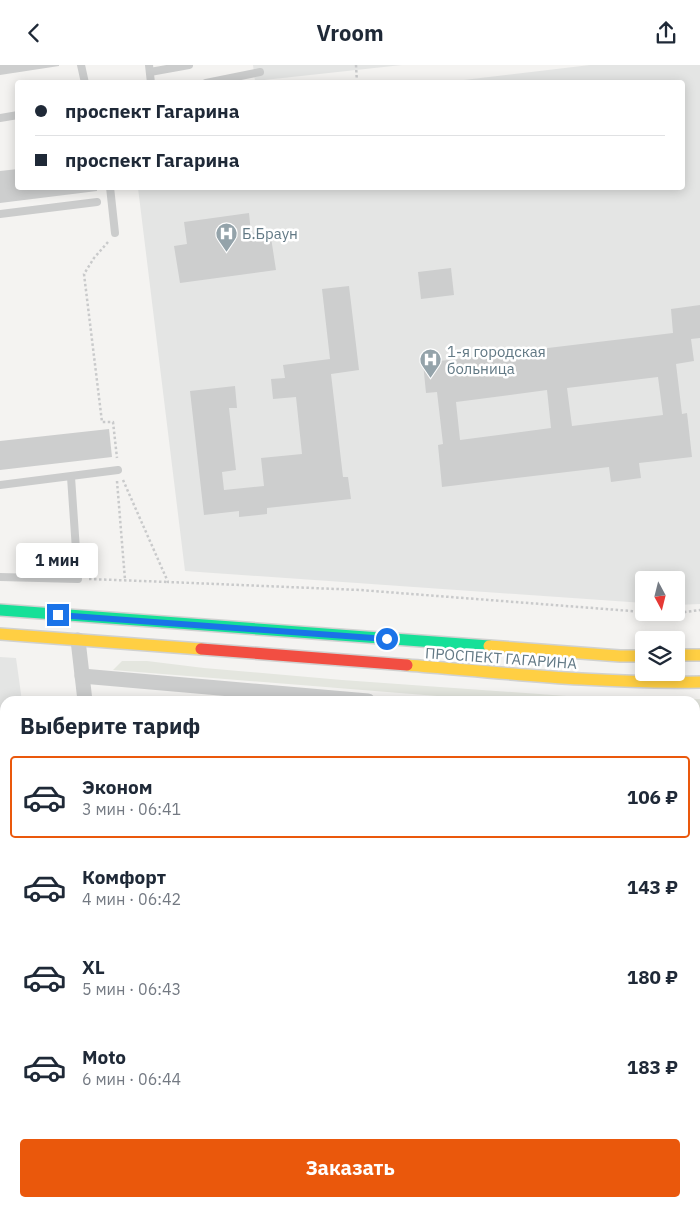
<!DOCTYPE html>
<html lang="ru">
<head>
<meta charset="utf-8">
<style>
	:root { --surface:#fff; --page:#f6f6f7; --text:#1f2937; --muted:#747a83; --line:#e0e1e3; --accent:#ea580c }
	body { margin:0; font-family:"IBM Plex Sans",sans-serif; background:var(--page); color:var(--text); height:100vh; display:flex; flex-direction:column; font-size:19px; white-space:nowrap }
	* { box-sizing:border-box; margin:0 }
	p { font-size:16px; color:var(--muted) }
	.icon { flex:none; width:28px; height:28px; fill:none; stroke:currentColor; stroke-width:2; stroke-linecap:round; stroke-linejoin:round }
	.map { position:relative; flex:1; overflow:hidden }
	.sheet { position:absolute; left:0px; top:631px; width:700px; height:511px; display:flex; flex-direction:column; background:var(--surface); border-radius:15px 15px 0 0; box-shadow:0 2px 12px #0003 }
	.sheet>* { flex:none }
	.guide { position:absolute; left:15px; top:15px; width:670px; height:110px; border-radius:5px; box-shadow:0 2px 12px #0003; display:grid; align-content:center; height:110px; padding:0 20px; background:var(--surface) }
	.needle { width:32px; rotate:173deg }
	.fabs { position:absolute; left:635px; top:506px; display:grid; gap:10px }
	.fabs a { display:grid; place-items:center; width:50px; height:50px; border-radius:5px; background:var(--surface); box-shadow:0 2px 12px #0003; font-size:25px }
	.end { position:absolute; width:22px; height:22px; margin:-11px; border:6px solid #1a73e8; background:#fff; box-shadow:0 0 0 2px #fff }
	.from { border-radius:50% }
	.bubble { position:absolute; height:35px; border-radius:5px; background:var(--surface); box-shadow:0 2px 12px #0003; font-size:16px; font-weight:700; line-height:35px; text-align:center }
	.guide b { display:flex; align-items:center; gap:18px; height:48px; font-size:19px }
	.guide b+b { border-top:1px solid var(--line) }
	.guide i { width:12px; height:12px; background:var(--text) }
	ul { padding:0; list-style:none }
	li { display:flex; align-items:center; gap:15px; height:82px; margin:0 10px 8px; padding:0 10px; border:2px solid transparent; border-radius:5px }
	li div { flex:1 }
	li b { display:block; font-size:19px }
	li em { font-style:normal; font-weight:700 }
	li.current { border-color:var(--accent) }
	li>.icon { width:45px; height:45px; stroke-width:1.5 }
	h2 { padding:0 20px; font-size:22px; line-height:60px }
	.action { display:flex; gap:10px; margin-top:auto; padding:10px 20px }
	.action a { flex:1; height:58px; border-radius:5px; background:var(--accent); color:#fff; font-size:20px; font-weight:700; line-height:58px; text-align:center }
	header { display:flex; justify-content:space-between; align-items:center; height:65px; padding:0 20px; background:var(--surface); font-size:22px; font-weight:700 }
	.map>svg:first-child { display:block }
</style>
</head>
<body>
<header><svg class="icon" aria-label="back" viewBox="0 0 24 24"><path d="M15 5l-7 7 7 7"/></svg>Vroom<svg class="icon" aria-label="share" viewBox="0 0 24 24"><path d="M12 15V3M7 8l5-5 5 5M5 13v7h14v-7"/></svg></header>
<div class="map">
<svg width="700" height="1142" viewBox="0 0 700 1142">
	<rect width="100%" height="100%" fill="#f4f3f1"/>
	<g fill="#e4e5e4">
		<path d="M253,0H402L255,16Z"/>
		<path d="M590,0H700V539L676,540V515H644V538L185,506L138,123L682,122V18L447,17Z"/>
		<path d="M0,592L16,593L22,636H5V869L0,870Z"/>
		<path d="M700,878V1142H696L695,879Z"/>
		<path d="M169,1138H451L452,1142H170Z"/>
	</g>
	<g fill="#e4e6df">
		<path d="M122,596H147L204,603L342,615L608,634L669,635L700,634V646H695V636H499L113,605Z"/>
		<path d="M478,1138H588L589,1142H478Z"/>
	</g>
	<g fill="#cdcece" fill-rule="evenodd">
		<path d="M0,0H59V1L0,10Z"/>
		<path d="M18,104V122H97V126L0,138V106Z"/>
		<path d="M249,148L251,168L270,166L276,205L180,218L174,181L187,179L184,157Z"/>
		<path d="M451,203L454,230L421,234L418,207Z"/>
		<path d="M349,221L359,305L331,309L343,412H348L351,434L267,443V449L239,452V446L204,450L190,326L235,321L237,343H229L236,405L222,407L224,425L264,421L261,393L302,389L296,332L273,334L271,314L285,313L283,300L330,294L322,224Z"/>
		<path d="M700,240V273L691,274L694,296L676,299L682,349L687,348L692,392L639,398L641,413L611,417L609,402L442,422L438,380L443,379L437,327L426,328L423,298L673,268L671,244ZM658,312L663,350L572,361L567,323ZM547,325L551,363L460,375L456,337Z"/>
		<path d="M109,364L112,392L0,405V376Z"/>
		<path d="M700,718V740L695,741V719Z"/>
		<path d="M700,789V821H695V790Z"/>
		<path d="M5,959V990H0V960Z"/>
		<rect x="86" y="1138" width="30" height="4"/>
		<path d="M238,1138H347L348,1142H238Z"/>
	</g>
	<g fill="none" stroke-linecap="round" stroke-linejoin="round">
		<defs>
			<path id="fast" d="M0,545L489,581"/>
			<g id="slow">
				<path d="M0,569L201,584"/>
				<path d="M489,581L620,591H644"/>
				<path d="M676,590H700"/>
				<path d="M407,600C505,608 602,619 700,617"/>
			</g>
			<path id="jam" d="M201,584L407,600"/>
		</defs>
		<use href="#fast" stroke="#d0d1d0" stroke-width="14"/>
		<use href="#slow" stroke="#d0d1d0" stroke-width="14"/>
		<use href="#jam" stroke="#d0d1d0" stroke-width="14"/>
		<g stroke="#c9cacb" stroke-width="2.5" stroke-dasharray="2.5 2.5" stroke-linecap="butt">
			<path d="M356,0L357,18"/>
			<path d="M108,177L94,193L84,209L102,357H113L117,393"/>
			<path d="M123,415L168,517L360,525L644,547"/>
			<path d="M117,416L125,515"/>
			<path d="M89,514L168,517"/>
			<path d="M659,548H678L700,545"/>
			<path d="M695,686L700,685"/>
			<path d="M0,687L5,686"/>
		</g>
		<g stroke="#cbcccc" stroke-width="8">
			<path d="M81,0L85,18"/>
			<path d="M149,0L151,18"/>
			<path d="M150,7L189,0"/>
			<path d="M206,18L260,7"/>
			<path d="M0,53L18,50"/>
			<path d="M110,122L115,168"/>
			<path d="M0,149L97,137"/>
			<path d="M0,420L118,405"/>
			<path d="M0,512L78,514L71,412"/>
			<path d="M695,831L700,830"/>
			<path d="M0,889H5"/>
			<path d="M0,1005H5"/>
			<path d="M68,1138V1142"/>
			<path d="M611,1138L612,1142"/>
		</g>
		<g stroke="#cbcccc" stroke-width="15">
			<path d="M78,575L85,636"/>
			<path d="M82,611L368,636"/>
			<path d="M695,662H700"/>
			<path d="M0,924H5"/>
			<path d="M147,1138V1142"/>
		</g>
		<use href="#fast" stroke="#16e098" stroke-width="11"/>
		<use href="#slow" stroke="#ffcf43" stroke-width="11"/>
		<use href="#jam" stroke="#f24e42" stroke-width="11"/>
	</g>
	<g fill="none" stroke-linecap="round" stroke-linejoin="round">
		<path stroke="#1a73e8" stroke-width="6" d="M58,550L387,574"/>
	</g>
	<defs>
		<symbol id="hospital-pin" viewBox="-11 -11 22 30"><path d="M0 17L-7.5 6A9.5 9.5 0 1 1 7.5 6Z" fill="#94a3aa" stroke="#fff"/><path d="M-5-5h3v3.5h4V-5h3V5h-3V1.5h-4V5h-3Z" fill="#fff"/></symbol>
	</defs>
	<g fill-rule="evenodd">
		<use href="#hospital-pin" x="214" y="156" width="25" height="34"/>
		<use href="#hospital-pin" x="418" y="282" width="25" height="34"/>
	</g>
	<g text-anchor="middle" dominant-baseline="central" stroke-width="5" stroke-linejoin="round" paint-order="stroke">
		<g font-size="15" fill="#617884" stroke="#fff" text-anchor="start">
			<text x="242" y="168">Б.Браун</text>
			<text x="447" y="286">1-я городская<tspan x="447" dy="17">больница</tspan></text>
		</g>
		<g font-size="15" fill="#617884" stroke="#fff">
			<text transform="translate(501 593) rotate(4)">ПРОСПЕКТ ГАГАРИНА</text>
		</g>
	</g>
</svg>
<div class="fabs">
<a><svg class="needle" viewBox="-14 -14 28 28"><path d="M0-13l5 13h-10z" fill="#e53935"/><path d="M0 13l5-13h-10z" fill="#747a83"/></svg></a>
<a><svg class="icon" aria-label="layers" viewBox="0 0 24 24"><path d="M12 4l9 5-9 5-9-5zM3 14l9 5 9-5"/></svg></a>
</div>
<i class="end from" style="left:387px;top:574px"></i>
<i class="end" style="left:58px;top:550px"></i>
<div class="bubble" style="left:16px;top:478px;width:82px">1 мин</div>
<div class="guide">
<b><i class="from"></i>проспект Гагарина</b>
<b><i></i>проспект Гагарина</b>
</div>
<section class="sheet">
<h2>Выберите тариф</h2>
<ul>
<li class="current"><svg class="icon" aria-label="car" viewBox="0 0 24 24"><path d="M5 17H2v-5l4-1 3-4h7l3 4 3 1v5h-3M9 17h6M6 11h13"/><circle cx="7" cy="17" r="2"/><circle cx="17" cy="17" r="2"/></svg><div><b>Эконом</b><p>3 мин · 06:41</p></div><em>106 ₽</em></li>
<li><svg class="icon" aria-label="car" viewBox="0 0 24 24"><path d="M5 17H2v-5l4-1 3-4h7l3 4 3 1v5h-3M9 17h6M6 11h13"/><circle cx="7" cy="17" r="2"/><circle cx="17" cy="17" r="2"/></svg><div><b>Комфорт</b><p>4 мин · 06:42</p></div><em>143 ₽</em></li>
<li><svg class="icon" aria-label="car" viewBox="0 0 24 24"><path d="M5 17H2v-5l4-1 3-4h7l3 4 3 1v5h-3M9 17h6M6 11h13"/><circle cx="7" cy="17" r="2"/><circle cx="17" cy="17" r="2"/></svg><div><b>XL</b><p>5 мин · 06:43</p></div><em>180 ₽</em></li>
<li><svg class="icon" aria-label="car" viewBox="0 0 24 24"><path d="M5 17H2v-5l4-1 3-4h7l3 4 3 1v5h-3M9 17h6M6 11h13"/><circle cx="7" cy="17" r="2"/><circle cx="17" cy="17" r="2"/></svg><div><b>Moto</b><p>6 мин · 06:44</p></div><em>183 ₽</em></li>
</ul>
<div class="action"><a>Заказать</a></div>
</section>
</div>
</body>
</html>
